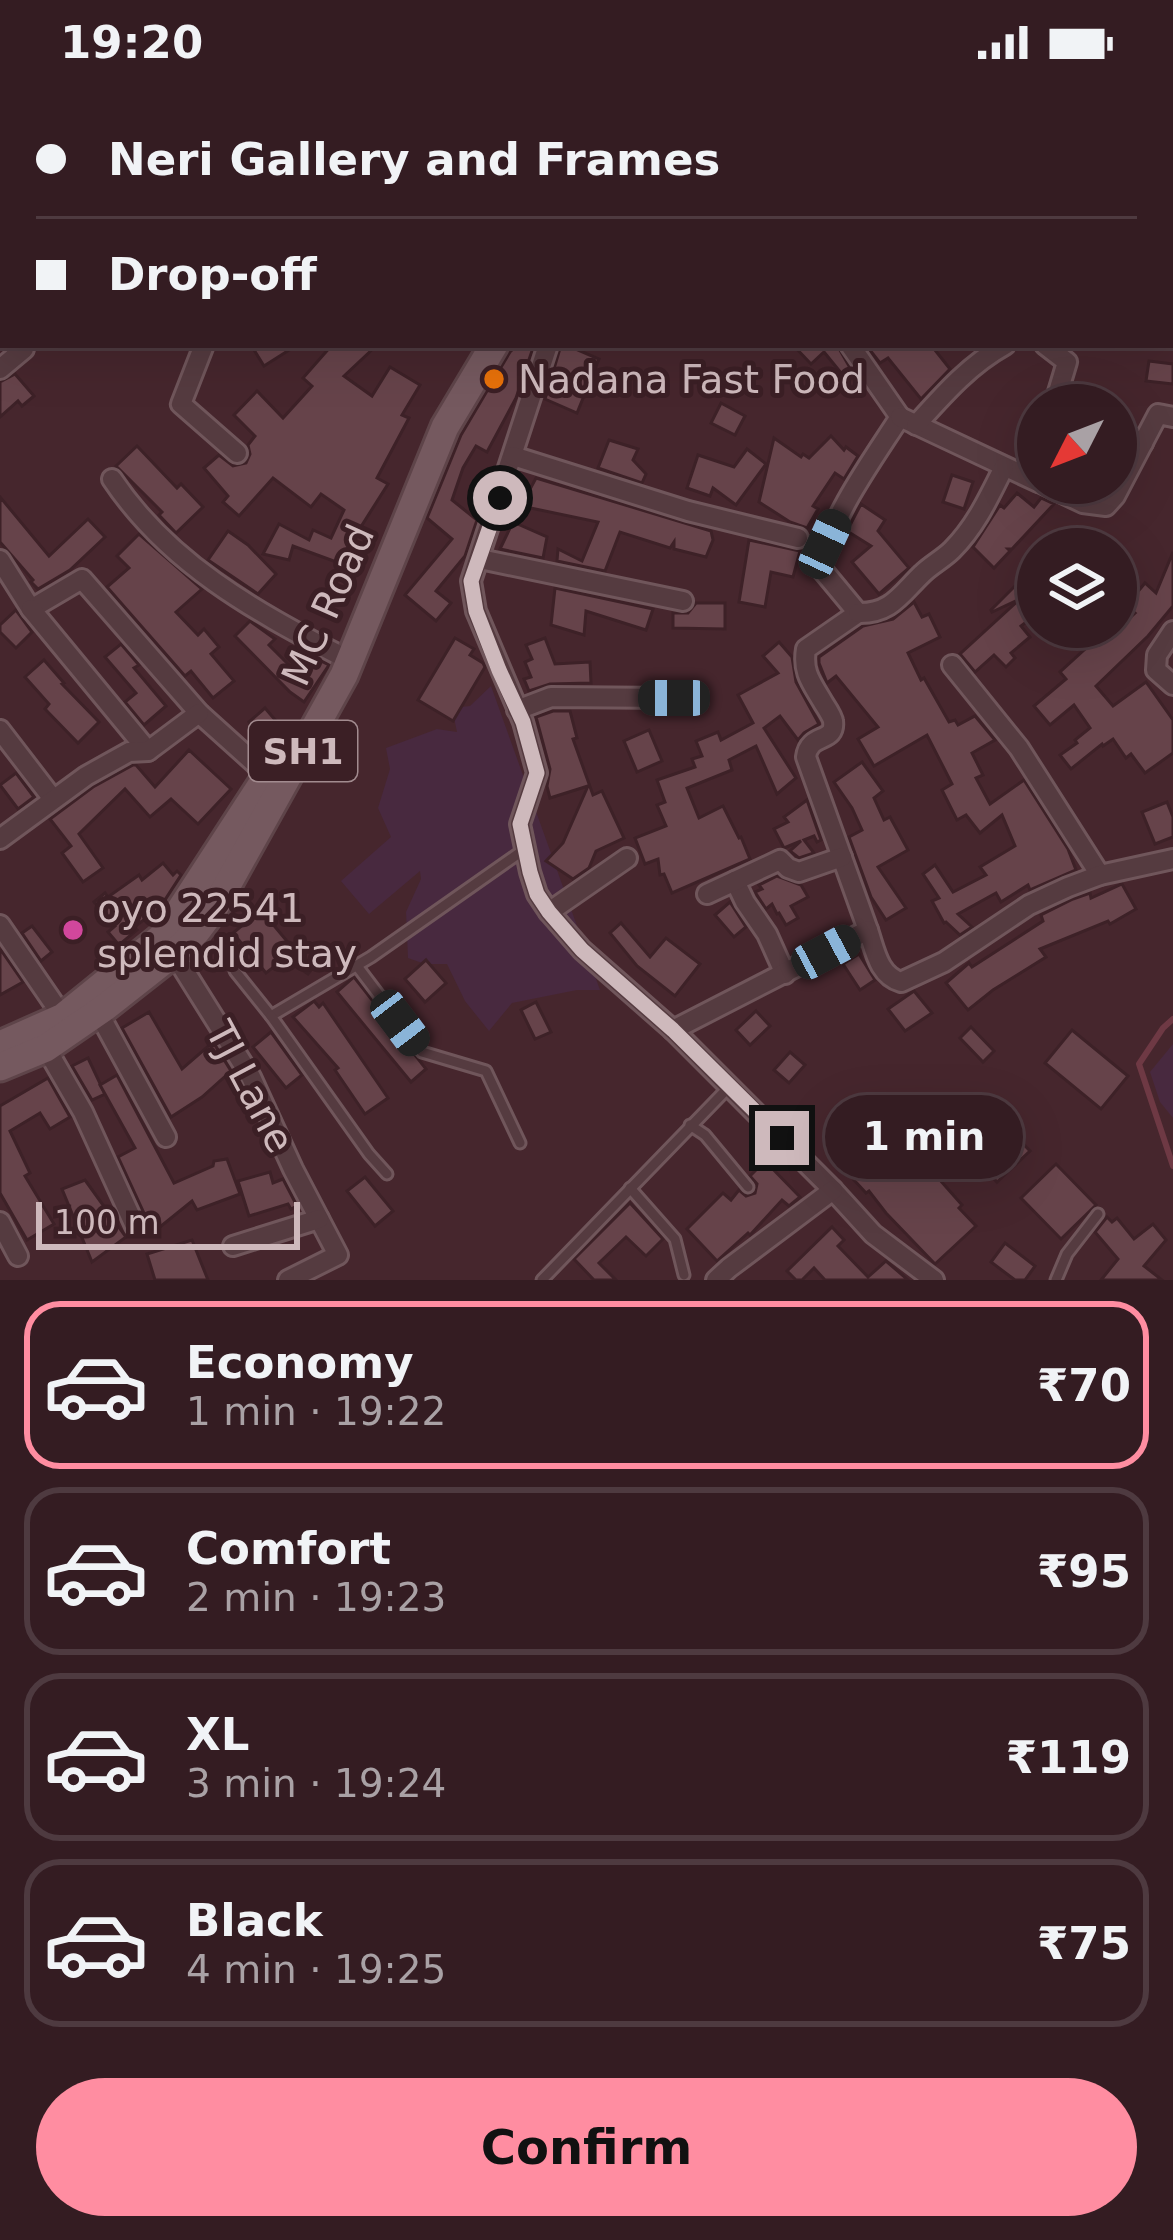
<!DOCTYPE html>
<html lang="en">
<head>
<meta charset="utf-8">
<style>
	:root { --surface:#341c22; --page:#3f292f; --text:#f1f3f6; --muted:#a9a1a5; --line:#4e3a40; --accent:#ff8da1 }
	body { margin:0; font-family:"DejaVu Sans",sans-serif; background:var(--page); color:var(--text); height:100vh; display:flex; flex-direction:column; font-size:45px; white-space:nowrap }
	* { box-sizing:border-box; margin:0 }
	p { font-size:39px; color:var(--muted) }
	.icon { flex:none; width:66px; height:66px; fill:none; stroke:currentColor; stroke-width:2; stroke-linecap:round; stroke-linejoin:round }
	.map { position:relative; height:1196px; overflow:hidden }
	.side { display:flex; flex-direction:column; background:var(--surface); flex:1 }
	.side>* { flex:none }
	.top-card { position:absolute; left:0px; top:0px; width:1173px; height:264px; box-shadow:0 12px 48px #0002,0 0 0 3px var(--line); display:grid; align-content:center; height:264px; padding:0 36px; background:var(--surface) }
	.needle { width:78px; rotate:228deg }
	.tools { position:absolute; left:1017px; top:300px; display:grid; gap:24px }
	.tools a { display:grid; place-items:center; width:120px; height:120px; border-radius:50%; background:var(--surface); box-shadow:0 12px 48px #0002,0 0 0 3px var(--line); font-size:60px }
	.scale { position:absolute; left:36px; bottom:30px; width:264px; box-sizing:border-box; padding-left:12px; border:6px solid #ceb9bc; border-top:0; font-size:33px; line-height:42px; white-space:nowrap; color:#ceb9bc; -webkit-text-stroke:9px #3b1f25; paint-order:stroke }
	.end { position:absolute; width:54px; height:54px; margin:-27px; border:15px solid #ceb9bc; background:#111; box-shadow:0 0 0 6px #111 }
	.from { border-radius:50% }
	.bubble { position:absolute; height:84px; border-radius:42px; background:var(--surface); box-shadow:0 12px 48px #0002,0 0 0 3px var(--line); font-size:39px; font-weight:700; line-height:84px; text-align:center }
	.car { position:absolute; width:36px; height:72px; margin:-36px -18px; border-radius:15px; box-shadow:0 0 9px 3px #0007; background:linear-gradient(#222 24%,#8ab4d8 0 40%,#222 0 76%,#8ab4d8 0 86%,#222 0) }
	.top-card b { display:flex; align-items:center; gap:42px; height:114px; font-size:45px }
	.top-card b+b { border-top:3px solid var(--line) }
	.top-card i { width:30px; height:30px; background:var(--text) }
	ul { padding:21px 0 0; list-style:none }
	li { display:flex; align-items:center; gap:36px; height:168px; margin:0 24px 18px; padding:0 12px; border:6px solid var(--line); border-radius:36px }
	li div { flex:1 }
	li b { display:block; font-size:45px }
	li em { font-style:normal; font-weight:700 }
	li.current { border-color:var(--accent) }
	li>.icon { width:108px; height:108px; stroke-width:1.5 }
	.button { display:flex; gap:24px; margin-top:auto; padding:24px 36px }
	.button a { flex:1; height:138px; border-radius:72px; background:var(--accent); color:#111; font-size:48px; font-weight:700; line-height:138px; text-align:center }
	.status { display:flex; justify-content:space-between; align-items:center; height:84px; padding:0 60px; background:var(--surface); direction:ltr }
	.status svg { height:33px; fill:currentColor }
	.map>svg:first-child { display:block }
</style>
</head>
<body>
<div class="status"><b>19:20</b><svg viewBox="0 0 49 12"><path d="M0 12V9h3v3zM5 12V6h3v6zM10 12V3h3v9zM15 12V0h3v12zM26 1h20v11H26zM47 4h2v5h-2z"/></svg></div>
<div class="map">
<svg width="1173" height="1196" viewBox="0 0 1173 1196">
	<rect width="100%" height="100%" fill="#46262d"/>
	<g fill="#48293f">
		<path d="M491,602L600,906H577L512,919L489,947L465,917L447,880H425L408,874L406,828L421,795L420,787L369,830L341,797L391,753L378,724L390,685L386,664L437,645L457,648L452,624L470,622Z"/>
		<path d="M1173,960V1034L1160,1018L1150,988Z"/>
	</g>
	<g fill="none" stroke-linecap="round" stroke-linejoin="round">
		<path stroke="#6e3944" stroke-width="6" d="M1173,935L1163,944L1139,980L1173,1082"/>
	</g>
	<g fill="#66434a" stroke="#3d2127" stroke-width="3">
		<path d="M251,261H297L264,282Z"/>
		<path d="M332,261H377L344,292L372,312L390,283L420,301L402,331L409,334L377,394L388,400L350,460L364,464L358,486L293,462L289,476L263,470L279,440L309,456L313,446L331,454L344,426L321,410L311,423L273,394L239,432L223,418L228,412L204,384L219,371L233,382L246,379L250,370L248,361L255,352L234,331L257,307L283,334L312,302L303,294Z"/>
		<path d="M517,261H534L516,314L487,368L476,362L463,384L452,416L477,436L465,472L436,507L451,519L436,537L405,511L452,455L427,434L461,351L510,268Z"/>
		<path d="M561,261H574L573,264L599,275L577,329L545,315Z"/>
		<path d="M793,261H837L853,289L846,295L824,268L811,280Z"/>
		<path d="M866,261H931L950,285L921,315L888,274L880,279Z"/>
		<path d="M1149,277L1173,280V300L1146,297Z"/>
		<path d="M15,290L34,312L22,322L18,317L0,333V298Z"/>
		<path d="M721,319L745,332L735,351L711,339Z"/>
		<path d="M831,352L844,366L846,363L858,372L844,395L835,389L813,422L818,425L807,444L790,438L759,418L774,354L801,373L803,370L809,374Z"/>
		<path d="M609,356L638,365L633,376L646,390L642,399L598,384Z"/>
		<path d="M137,362L177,404L181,400L203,423L176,449L159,431L162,428L116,382Z"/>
		<path d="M747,365L766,380L736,421L713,404L710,412L687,404L698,371L734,383Z"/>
		<path d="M952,391L973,398L964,425L943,418Z"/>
		<path d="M536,394L711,447L713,456L706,473L674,465V458L670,464L620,448L605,487L557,477L558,465L582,477L598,438L521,422Z"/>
		<path d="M1017,409L1034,423L1041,414L1054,420L1012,465H1008L1010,467L994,484L973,463L1000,421L1004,424Z"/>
		<path d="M0,413L49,472L88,435L105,453L70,486L38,505L31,498L33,496L0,458Z"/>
		<path d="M861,420L885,436L878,447L909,484L879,510L852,478L871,462L847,447Z"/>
		<path d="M513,438L547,453L543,474L500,465Z"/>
		<path d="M228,447L248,461L276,490L258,510L208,476Z"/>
		<path d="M139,450L202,505L176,528L198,551L204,545L219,563L211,570L234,597L213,614L191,587L185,592L107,503L129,484L117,472Z"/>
		<path d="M749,456L800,467L793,493L771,488L765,523L739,518Z"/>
		<path d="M1173,468V522L1148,552L1096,602L1113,622L1146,598L1173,636V669L1145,689L1131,670L1126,674L1113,655L1103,662L1102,660L1071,685L1060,671L1077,659L1075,656L1090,644L1074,621L1050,641L1034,622L1066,595L1060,588L1106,546L1111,551L1135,529L1126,522L1145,499L1156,509Z"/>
		<path d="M1030,487L1038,495V529L1021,542L1030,553L1011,569L1015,574L1006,583L994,571L975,588L960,570L1020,515L992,528L991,526Z"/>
		<path d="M555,504L653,525L646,546L586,527L584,551L551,541Z"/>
		<path d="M914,518L922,533L929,530L940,553L908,569L921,596L924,594L949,638L955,636L958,641L975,632L995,656L972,669L983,691L976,694L990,720L1024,696L1068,765L1076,786L1030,806L1028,801L1001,818L996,809L958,830L972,843L960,851L946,838L944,839L932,817L939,814L923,790L935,781L953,808L986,791L980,783L1015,762L1002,731L980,749L966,731L957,736L942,706L952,700L927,651L874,682L858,655L878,643L836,592L827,599L819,579V573L863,542L893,535Z"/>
		<path d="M696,519H725V545L673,544V529H688Z"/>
		<path d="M16,526L32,548L16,564L0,548V541Z"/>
		<path d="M250,537L275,555L269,561L301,593L315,574L329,581L304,618L290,608L235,552Z"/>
		<path d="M455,554L474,565L470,571L483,579L485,583L453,637L418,616Z"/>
		<path d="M545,554L555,580L590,578L591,599L550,600L529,607L524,595L531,593L525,578L532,575L526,561Z"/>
		<path d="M779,558L792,573L796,598L819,640L804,649L798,656L780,632L764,644L796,694L777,710L756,662L729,676L732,686L687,704L699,734L723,722L739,754L741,753L750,775L672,809L664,790L660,791L658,775L645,780L635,754L666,742L657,721L665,718L657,696L695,683L692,675L702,672L696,657L718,648L721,656L753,639L738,611L778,589L763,572Z"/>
		<path d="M121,560L139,581L134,584L166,622L144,641L125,618L136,609L105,573Z"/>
		<path d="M44,576L64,599L62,600L99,638L78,659L45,625L49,620L25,593Z"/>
		<path d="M265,624L282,644L265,658L249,638Z"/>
		<path d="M553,627H570L577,654L573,655L593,711L602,707L624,754L596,767L589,784L573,795L546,777L563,759L588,702L550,714L547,702L550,685L536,633Z"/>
		<path d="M649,646L662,677L637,688L624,657Z"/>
		<path d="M189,666L231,705L198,740L171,715L150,733L125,705L79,750L103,784L83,798L62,769L71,762L50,735L93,703L133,681H136L155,703Z"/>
		<path d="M862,678L883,707L874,714L884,736L890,733L908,766L878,783L906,824L886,836L871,813L849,753L862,746L852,724L834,698Z"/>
		<path d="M16,689L34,713L18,725L0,701Z"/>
		<path d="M807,716L821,756L817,758L814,752L804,756L814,769L799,774L790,767L801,757L784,764L774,745L788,738L784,733Z"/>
		<path d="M1167,718L1173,733V753L1155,760L1142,728Z"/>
		<path d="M163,779L173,791L177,787L181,791L159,825L134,843L137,846L119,861L108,848L115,842L94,818L105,809L108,813L139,791L142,796Z"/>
		<path d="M777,792L801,801L808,813L791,822L798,834L786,841L779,829L777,830L772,820L766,825L755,808L762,805L759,801Z"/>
		<path d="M1122,800L1136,825L1110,840L1108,837L1040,865L1046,873L993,906L968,926L946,899L969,879L972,883L1043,837L1041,831L1073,815L1090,809L1091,814Z"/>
		<path d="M730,818L746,843L734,853L715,831Z"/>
		<path d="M261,826L311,886L308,890L285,874L266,889L233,849Z"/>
		<path d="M621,839L650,873L666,854L700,880L675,912L637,882L610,849Z"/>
		<path d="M32,842L52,868L41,877L22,849Z"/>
		<path d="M1,866L23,898L0,911V866Z"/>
		<path d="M859,870L875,896L860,906L843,880Z"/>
		<path d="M426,876L446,899L425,918L405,895Z"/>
		<path d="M354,893L426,985L411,998L337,908Z"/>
		<path d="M914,907L932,929L905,947L888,925Z"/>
		<path d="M314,917L319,923L323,919L388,1014L365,1030L335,986L338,984L293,933Z"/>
		<path d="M536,918L551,948L535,955L521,926Z"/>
		<path d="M756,927L770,942L750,961L736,946Z"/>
		<path d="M149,928L182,985L213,958L231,987L202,1013L171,1033L122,944Z"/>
		<path d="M971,943L994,967L983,978L960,954Z"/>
		<path d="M1072,946L1128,992L1101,1025L1045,979Z"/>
		<path d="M271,948L302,991L286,1004L253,963Z"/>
		<path d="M790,968L805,981L789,999L774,986Z"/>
		<path d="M88,974L105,1010L92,1016L72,982Z"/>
		<path d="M117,991L174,1099L213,1082L214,1077L227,1075L240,1110L197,1126L192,1117L155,1147L148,1138L118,1073L135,1064L100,1001Z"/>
		<path d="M48,994L70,1033L50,1045L40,1029L10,1047L30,1089L25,1092L54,1140L27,1156L0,1109V1022Z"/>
		<path d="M864,1019L881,1039L873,1046L923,1096L932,1087L962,1121L959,1124L976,1142L935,1180L886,1129L869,1107L866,1109L854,1096L861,1089L826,1048Z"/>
		<path d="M990,1025L1030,1067L997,1098L958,1055Z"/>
		<path d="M765,1077L800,1113L789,1122L782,1116L750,1151L748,1149L717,1177L687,1145L723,1109L731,1116L739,1106L746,1112L755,1109L757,1100L750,1092Z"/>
		<path d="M1056,1080L1096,1121L1061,1155L1021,1114Z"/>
		<path d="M270,1088L273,1099L283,1095L297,1122L291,1125L288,1120L249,1132L238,1097Z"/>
		<path d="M365,1093L393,1127L375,1142L347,1107Z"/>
		<path d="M85,1096L126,1153L92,1178L62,1105Z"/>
		<path d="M630,1119L663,1155L646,1172L626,1153L599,1179L616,1196H594L574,1175Z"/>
		<path d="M1107,1133L1112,1138L1117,1134L1134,1155L1153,1140L1166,1156L1144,1182L1162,1196H1101L1118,1175L1095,1148Z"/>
		<path d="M832,1143L844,1156L838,1162L868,1193L886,1177L908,1196H825L814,1184L802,1196H796L787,1187Z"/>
		<path d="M192,1156L208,1196H155L147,1170Z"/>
		<path d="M1005,1159L1035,1182L1025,1196H1015L991,1178Z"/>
	</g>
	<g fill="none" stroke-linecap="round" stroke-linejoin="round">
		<defs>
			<g id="lane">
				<path d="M357,882L422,968L486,987L520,1059"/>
				<path d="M235,887L271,932L371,873L525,765"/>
				<path d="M271,932L369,1070L387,1090"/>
				<path d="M690,1041L705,1051L748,1103"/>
				<path d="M630,1104L675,1155L684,1191"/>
				<path d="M542,1196L729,1003"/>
				<path d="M1056,1196L1067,1170L1098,1130"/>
			</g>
			<g id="street">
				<path d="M47,0L49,3"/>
				<path d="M223,0L224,3"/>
				<path d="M821,0L823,3"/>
				<path d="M881,3L885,0"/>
				<path d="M204,261L181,320L237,369"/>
				<path d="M548,261L471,497L476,527L523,638L537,689L520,740L530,788L537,810L549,828L582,866L673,946L833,1106L873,1150L934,1196"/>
				<path d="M850,261L900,333C869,381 835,427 819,482L858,529L806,565C802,589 812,599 824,620C826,623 833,634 833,637C836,660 809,648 806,673L868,846"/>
				<path d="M1045,261L1067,278L1055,318L1062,321"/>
				<path d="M0,285L24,265"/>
				<path d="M900,333L1038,398"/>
				<path d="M916,341C943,311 969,281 1005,261"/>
				<path d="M1116,346L1143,359"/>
				<path d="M513,372L688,427L798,454"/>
				<path d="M112,395C168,479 253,526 339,571"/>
				<path d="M1041,399L1083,419L1106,422L1115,412L1158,330L1173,333"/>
				<path d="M480,475L683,517"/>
				<path d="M0,476L31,525L82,495L199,629L269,692"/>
				<path d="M31,525L148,667"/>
				<path d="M858,529C891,530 901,510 922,490C931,481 943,475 952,466C976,442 989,413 1004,383"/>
				<path d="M1173,547L1157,571L1156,586L1173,601"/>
				<path d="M952,581L1019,664L1100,791"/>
				<path d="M517,626L551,613L673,614"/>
				<path d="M0,646L53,715"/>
				<path d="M0,755L86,692L129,668L148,667L199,629"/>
				<path d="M735,797L745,818L767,850L785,890"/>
				<path d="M707,810L780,776L788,784L799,788L842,773"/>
				<path d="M549,828L627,774"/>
				<path d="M0,841L63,933"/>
				<path d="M169,862L251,993L293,1085L338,1171L288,1196"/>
				<path d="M98,928L166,1053"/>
				<path d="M673,946L868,846C875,866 878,891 901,898L944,878L1029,821L1068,803L1100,791L1173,775"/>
				<path d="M46,964L83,1028L135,1142"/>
				<path d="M0,1138L18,1172"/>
				<path d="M233,1162L319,1135"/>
				<path d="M716,1196L729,1184L833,1106"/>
			</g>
			<g id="primary">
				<path d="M624,3L626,0"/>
				<path d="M0,961L63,933L163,852L279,674"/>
				<path d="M0,983L46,964L104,924L174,869L197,847L215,823L344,591L445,343L494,261"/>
			</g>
		</defs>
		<use href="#lane" stroke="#70565b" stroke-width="15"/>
		<use href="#street" stroke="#70565b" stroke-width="24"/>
		<use href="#primary" stroke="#5e4449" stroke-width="33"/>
		<use href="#lane" stroke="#553b40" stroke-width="9"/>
		<use href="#street" stroke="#553b40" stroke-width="18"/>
		<use href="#primary" stroke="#75595f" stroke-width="27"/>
	</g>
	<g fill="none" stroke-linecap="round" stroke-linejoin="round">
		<path stroke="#ceb9bc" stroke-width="15" d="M500,414L471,497L476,527L499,586L523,638L537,689L520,740L530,788L537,810L549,828L582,866L673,946L782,1054"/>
	</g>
	<circle fill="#e8710a" stroke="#3b1f25" stroke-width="4.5" cx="494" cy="295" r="12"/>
	<circle fill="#d1479c" stroke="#3b1f25" stroke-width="4.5" cx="73" cy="846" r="12"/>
	<g text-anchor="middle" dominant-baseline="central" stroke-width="10" stroke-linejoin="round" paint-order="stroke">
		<rect fill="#3b1f25" stroke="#a28b8f" stroke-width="3" x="249" y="637" width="108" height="60" rx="9"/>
		<g font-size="36" font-weight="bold" fill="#ceb9bc">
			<text x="303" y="667">SH1</text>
		</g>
		<g font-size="39" fill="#ceb9bc" stroke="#3b1f25" text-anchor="start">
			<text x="518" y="295">Nadana Fast Food</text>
			<text x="97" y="824">oyo 22541<tspan x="97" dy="45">splendid stay</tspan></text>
		</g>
		<g font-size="39" fill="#ceb9bc" stroke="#3b1f25">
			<text transform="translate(328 521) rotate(-66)">MC Road</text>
			<text transform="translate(250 1003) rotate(62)">TJ Lane</text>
		</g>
	</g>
</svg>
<div class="tools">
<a><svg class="needle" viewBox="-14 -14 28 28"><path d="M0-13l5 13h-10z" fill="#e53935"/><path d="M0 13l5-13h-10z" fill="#a9a1a5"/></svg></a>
<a><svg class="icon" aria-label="layers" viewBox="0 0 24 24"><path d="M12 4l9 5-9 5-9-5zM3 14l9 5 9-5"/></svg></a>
</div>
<div class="scale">100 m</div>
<i class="end from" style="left:500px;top:414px"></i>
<i class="end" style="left:782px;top:1054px"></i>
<div class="bubble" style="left:825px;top:1011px;width:198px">1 min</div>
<i class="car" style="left:825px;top:460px;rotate:25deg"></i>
<i class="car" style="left:674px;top:614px;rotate:270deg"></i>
<i class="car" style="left:826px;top:868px;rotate:62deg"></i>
<i class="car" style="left:400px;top:939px;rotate:143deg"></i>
<div class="top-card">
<b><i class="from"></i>Neri Gallery and Frames</b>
<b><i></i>Drop-off</b>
</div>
</div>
<section class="side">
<ul>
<li class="current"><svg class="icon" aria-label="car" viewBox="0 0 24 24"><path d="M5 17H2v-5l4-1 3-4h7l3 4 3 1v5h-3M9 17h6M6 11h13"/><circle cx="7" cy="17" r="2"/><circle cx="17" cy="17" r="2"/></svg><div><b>Economy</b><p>1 min · 19:22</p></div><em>₹70</em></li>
<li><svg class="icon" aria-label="car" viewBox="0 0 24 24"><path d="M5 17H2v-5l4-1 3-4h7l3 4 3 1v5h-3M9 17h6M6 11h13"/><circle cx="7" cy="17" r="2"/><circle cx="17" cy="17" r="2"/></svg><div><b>Comfort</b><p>2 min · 19:23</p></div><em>₹95</em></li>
<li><svg class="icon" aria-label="car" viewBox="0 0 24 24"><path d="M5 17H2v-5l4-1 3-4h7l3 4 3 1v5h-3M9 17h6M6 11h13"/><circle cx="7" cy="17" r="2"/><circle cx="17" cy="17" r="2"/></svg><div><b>XL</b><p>3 min · 19:24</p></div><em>₹119</em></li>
<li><svg class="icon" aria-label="car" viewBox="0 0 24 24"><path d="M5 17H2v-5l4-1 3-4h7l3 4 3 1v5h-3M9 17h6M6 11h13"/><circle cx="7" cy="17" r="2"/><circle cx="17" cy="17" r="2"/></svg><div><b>Black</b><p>4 min · 19:25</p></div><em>₹75</em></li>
</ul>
<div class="button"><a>Confirm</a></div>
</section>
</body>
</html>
